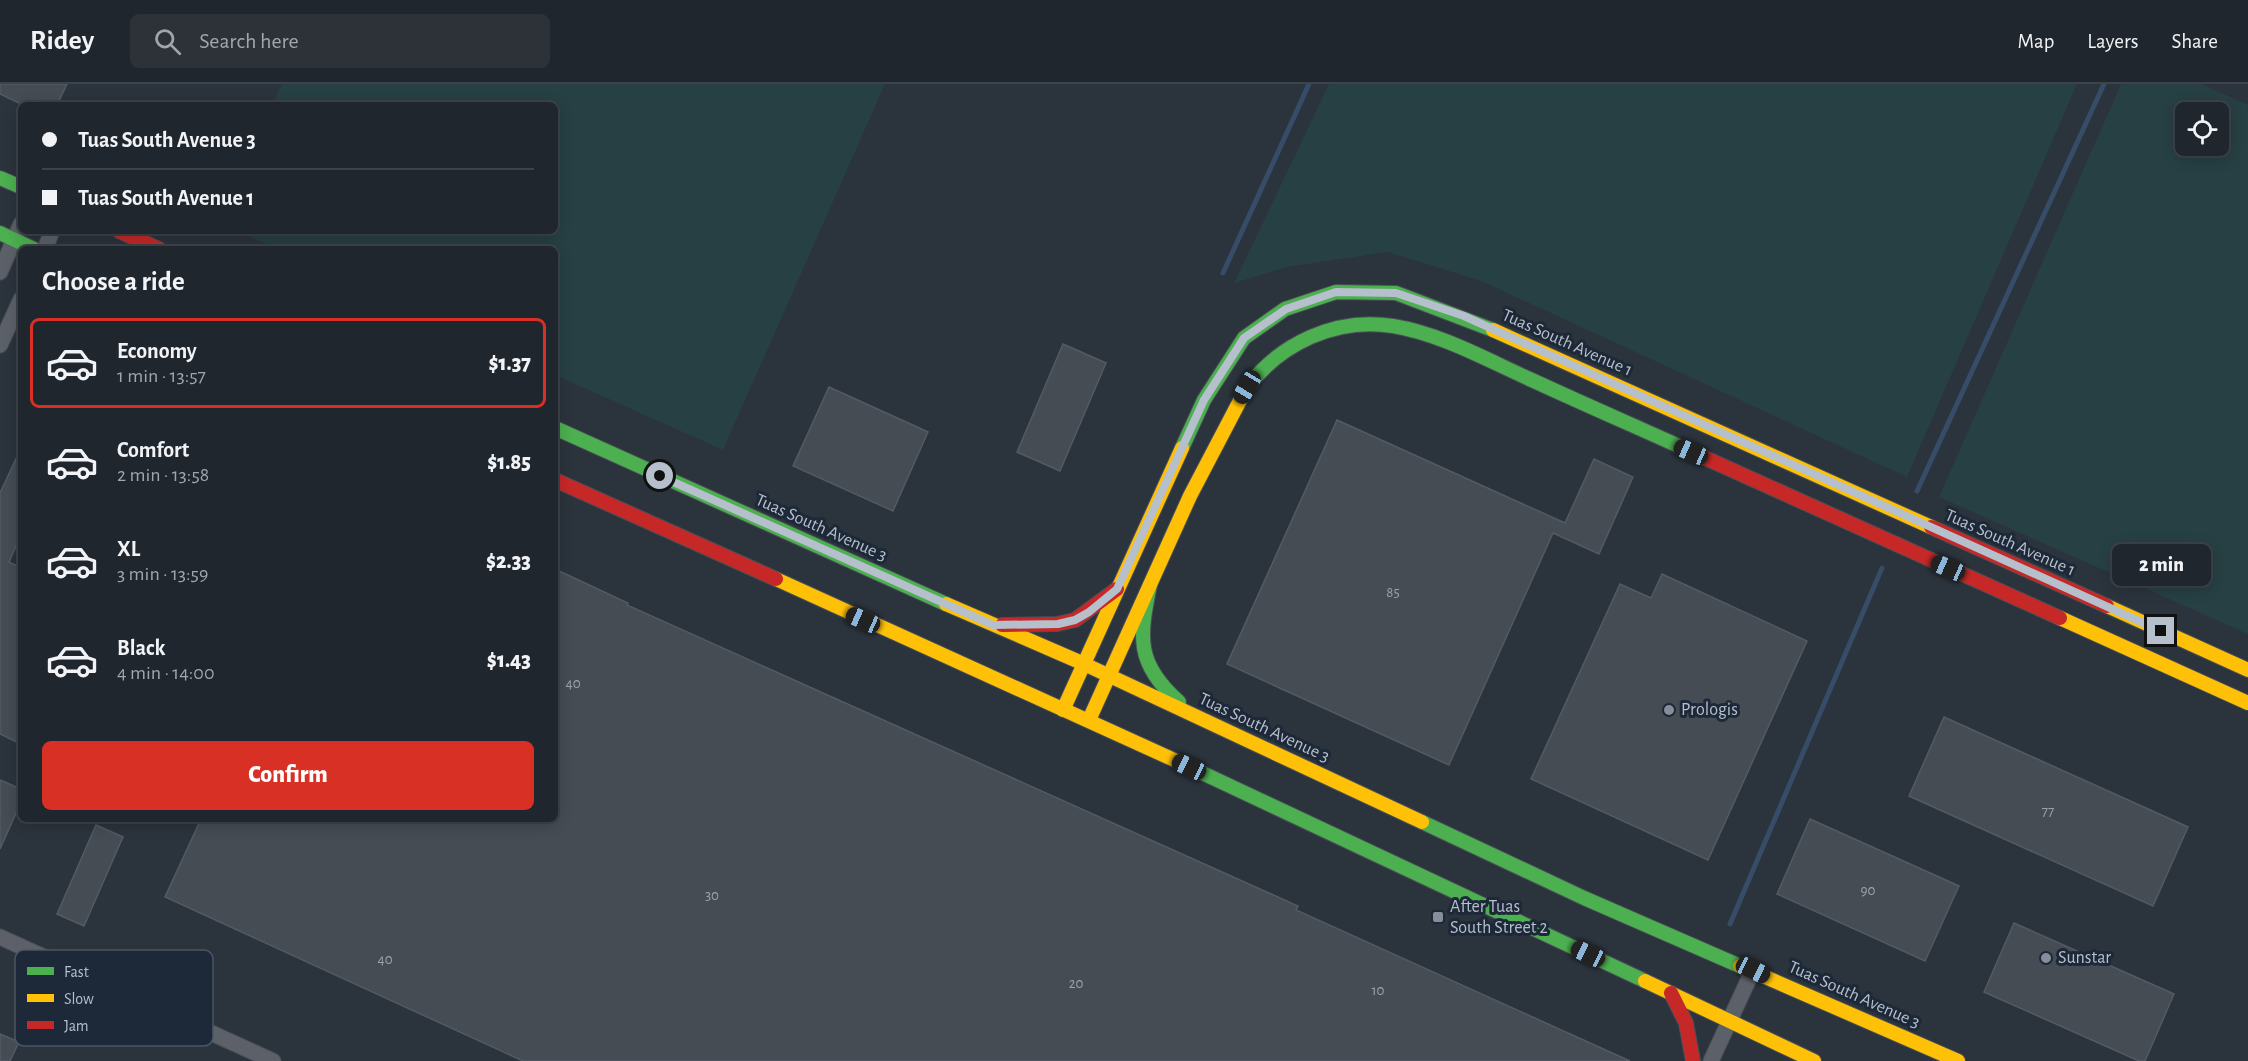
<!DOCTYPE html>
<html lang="en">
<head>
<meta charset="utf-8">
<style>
	:root { --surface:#20262d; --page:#2d3239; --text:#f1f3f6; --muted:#a2a5aa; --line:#3d4349; --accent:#d93025 }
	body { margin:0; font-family:"Alegreya Sans",sans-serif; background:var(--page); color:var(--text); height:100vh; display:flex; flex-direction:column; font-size:22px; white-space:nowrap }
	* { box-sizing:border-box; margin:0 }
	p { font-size:20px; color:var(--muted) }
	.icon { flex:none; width:33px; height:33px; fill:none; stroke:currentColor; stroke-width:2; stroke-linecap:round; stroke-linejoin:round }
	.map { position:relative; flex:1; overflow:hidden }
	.drawer { position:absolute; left:18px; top:162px; width:540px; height:576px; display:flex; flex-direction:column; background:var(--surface); border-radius:9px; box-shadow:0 3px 15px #0003,0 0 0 2px var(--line) }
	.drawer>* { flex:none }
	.banner { position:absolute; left:18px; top:18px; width:540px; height:132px; border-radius:9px; box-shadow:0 3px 15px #0003,0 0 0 2px var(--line); display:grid; align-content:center; height:132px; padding:0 24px; background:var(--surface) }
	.controls { position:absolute; left:2175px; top:18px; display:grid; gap:12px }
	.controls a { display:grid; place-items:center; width:54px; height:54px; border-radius:9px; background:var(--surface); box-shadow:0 3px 15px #0003,0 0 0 2px var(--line); font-size:30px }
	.end { position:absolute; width:27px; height:27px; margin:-14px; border:8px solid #b6bfcc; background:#111; box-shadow:0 0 0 3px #111 }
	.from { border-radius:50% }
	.bubble { position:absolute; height:42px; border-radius:9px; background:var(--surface); box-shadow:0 3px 15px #0003,0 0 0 2px var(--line); font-size:20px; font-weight:800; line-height:42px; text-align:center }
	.car { position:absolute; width:18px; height:36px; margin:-18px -9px; border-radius:8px; box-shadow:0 0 4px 2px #0007; background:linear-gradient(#222 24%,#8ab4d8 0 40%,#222 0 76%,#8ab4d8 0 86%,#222 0) }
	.banner b { display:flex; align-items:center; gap:21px; height:57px; font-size:22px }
	.banner b+b { border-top:2px solid var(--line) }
	.banner i { width:15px; height:15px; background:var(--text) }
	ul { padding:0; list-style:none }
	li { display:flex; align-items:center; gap:18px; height:90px; margin:0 12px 9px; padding:0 12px; border:3px solid transparent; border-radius:9px }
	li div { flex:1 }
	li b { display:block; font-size:22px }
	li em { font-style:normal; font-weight:800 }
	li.selected { border-color:var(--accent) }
	li>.icon { width:54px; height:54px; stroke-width:1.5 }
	h2 { padding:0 24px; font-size:27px; line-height:72px }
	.primary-button { display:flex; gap:12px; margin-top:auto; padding:12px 24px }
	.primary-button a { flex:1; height:69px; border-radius:9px; background:var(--accent); color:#fff; font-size:24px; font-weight:800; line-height:69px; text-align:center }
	header { display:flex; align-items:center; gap:36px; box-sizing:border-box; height:84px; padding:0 30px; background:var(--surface); border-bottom:2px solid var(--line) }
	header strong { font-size:28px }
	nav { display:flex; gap:33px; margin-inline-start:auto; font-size:21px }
	.search { width:420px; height:54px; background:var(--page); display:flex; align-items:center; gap:15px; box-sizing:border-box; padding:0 21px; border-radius:9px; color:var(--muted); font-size:22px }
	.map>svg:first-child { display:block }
</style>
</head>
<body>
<header>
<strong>Ridey</strong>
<div class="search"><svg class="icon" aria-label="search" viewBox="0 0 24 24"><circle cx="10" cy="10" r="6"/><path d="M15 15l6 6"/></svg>Search here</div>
<nav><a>Map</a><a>Layers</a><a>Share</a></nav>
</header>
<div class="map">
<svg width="2248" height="977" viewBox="0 0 2248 977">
	<rect width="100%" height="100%" fill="#2b333c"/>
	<g fill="#274043" fill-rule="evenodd">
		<path d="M282,0H885L723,366L555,291V165H277L237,147H555V21H272Z"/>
		<path d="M1329,0H2077L1907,393L1481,197L1388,168L1287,183L1234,199Z"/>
		<path d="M2121,0H2202L2248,21V550L1939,413ZM2218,28V62H2186V28Z"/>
	</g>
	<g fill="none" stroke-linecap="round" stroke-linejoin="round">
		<g stroke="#364c67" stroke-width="5">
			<path d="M1223,189L1309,0"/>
			<path d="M1917,407L2104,0"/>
			<path d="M1730,840L1882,484"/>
		</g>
	</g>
	<g fill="#464c54" stroke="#535a63" stroke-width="1.5">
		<path d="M0,0H67L57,21H23L0,10Z"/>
		<path d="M1063,260L1106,279L1060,387L1017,368Z"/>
		<path d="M829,303L928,348L893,427L793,382Z"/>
		<path d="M1337,336L1565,439L1594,375L1633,393L1599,470L1553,449L1449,681L1227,580Z"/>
		<path d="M21,364V451L9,478L21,484V660L0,650V409Z"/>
		<path d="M555,485L628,519L627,521L1298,822L1296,826L1630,977H523L165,813L201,735H555Z"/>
		<path d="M1662,490L1807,557L1708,776L1531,695L1620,500L1651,514Z"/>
		<path d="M1944,633L2188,743L2153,822L1909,712Z"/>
		<path d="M0,696L21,705V718L0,765Z"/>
		<path d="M1810,735L1959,802L1925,877L1777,810Z"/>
		<path d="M96,741L123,753L84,842L57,830Z"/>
		<path d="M2014,839L2174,910L2145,977H2139L1984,908Z"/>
		<path d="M0,950L19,958L10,977H0Z"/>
	</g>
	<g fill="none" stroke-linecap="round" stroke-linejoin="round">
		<defs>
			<g id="street">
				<path d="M45,165L52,147"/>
				<path d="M0,188L21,140"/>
				<path d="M0,261L21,215"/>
				<path d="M0,853L273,977"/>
				<path d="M1711,977L1753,886"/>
			</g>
			<g id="fast">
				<path d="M0,94L21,103"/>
				<path d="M0,149L34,165"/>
				<path d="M1246,305C1280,259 1336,233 1393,242C1442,250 1489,277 1534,297C1586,321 1639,344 1692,368"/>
				<path d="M555,344L946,520"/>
				<path d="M1182,364L1204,316L1244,254L1285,225L1336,208L1396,209L1493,246"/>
				<path d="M1150,501C1139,554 1136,580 1179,618"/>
				<path d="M1181,679L1645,897"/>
				<path d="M1422,738L1584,814L1740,882"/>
			</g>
			<g id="slow">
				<path d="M1493,246L1931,443"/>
				<path d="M776,495L1181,679"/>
				<path d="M946,520L1082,579L1422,738"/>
				<path d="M2107,522L2248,586"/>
				<path d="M2060,534L2248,619"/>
				<path d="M1063,626L1182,364"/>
				<path d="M1089,636L1190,412L1246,305"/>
				<path d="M1740,882L1958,977"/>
				<path d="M1645,897L1814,977"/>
			</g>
			<g id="jam">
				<path d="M119,147L159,165"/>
				<path d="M1692,368L2060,534"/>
				<path d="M555,396L776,495"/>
				<path d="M1931,443L2107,522"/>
				<path d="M1002,541L1057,540L1075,536L1117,505"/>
				<path d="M1671,909L1686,939L1693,977"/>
			</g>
		</defs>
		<use href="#street" stroke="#4a4f56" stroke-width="17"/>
		<use href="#fast" stroke="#4a4f56" stroke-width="16"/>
		<use href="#slow" stroke="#4a4f56" stroke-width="16"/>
		<use href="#jam" stroke="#4a4f56" stroke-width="16"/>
		<use href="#street" stroke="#5c6169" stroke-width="15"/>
		<use href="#fast" stroke="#4caf50" stroke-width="14"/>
		<use href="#slow" stroke="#ffc107" stroke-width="14"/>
		<use href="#jam" stroke="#c62828" stroke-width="14"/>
	</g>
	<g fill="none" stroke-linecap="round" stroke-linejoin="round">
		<path stroke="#b6bfcc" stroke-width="8" d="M660,392L993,541L1058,540L1075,536L1089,528L1117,505L1204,316L1244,254L1286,225L1336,208L1396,209L1464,232L2161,547"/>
	</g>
	<g fill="#858e9a" stroke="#1d2938" stroke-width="2">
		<circle cx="1669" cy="626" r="6"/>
		<rect x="1432" y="827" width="12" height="12" rx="3"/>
		<circle cx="2046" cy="874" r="6"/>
	</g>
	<g text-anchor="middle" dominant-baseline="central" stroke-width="6" stroke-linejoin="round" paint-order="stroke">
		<g font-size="15" fill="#9aa2ae">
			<text x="1393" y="508">85</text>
			<text x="573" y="599">40</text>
			<text x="2048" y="727">77</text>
			<text x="1868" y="806">90</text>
			<text x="712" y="811">30</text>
			<text x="385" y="875">40</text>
			<text x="1076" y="899">20</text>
			<text x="1378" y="906">10</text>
		</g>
		<g font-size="18" fill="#b6bfcc" stroke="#1d2938">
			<text transform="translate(1567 259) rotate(24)">Tuas South Avenue 1</text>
			<text transform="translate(821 444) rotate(24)">Tuas South Avenue 3</text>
			<text transform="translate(2010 459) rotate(24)">Tuas South Avenue 1</text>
			<text transform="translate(1264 644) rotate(25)">Tuas South Avenue 3</text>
			<text transform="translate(1854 911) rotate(24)">Tuas South Avenue 3</text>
		</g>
		<g font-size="18" fill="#b6bfcc" stroke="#1d2938" text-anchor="start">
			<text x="1681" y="626">Prologis</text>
			<text x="1450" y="823">After Tuas<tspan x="1450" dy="21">South Street 2</tspan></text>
			<text x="2058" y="874">Sunstar</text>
		</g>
	</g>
	<rect x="15" y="866" width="198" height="96" rx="9" fill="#1d2938" stroke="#4b5664" stroke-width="1.5"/>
	<rect x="27" y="883" width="27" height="8" fill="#4caf50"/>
	<rect x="27" y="910" width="27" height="8" fill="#ffc107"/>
	<rect x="27" y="937" width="27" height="8" fill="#c62828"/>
	<g font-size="16" fill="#b6bfcc">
		<text x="64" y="893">Fast</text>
		<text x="64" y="920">Slow</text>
		<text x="64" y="947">Jam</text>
	</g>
</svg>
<div class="controls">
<a><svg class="icon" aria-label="locate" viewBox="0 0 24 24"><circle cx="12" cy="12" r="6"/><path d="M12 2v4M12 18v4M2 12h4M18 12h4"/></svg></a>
</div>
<i class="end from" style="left:660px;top:392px"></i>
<i class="end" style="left:2161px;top:547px"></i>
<div class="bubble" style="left:2112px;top:460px;width:99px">2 min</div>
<i class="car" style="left:1247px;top:303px;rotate:211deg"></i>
<i class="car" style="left:1691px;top:368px;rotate:294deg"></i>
<i class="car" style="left:1948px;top:484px;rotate:294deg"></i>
<i class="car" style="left:863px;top:536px;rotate:294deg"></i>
<i class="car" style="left:1189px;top:683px;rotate:295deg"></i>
<i class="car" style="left:1588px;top:870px;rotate:295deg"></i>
<i class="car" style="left:1753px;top:886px;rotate:115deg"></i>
<div class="banner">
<b><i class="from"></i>Tuas South Avenue 3</b>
<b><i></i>Tuas South Avenue 1</b>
</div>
<section class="drawer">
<h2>Choose a ride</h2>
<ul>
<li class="selected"><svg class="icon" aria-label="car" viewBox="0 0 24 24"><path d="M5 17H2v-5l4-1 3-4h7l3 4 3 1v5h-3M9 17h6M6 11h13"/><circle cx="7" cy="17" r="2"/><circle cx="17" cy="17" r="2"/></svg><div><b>Economy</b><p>1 min · 13:57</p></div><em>$1.37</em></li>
<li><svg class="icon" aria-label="car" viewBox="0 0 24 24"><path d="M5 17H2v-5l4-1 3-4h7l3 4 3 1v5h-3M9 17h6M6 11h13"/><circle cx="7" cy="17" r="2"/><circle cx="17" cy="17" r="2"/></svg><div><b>Comfort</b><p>2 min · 13:58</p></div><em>$1.85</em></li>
<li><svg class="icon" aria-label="car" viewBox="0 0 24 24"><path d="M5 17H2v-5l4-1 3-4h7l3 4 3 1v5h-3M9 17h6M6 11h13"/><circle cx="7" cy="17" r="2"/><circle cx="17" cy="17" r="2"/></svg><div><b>XL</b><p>3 min · 13:59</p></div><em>$2.33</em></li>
<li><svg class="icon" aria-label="car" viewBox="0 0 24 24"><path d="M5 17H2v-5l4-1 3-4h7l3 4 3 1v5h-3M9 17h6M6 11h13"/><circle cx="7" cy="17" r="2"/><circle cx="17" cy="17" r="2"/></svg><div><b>Black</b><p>4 min · 14:00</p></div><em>$1.43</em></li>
</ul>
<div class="primary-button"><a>Confirm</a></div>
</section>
</div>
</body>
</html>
